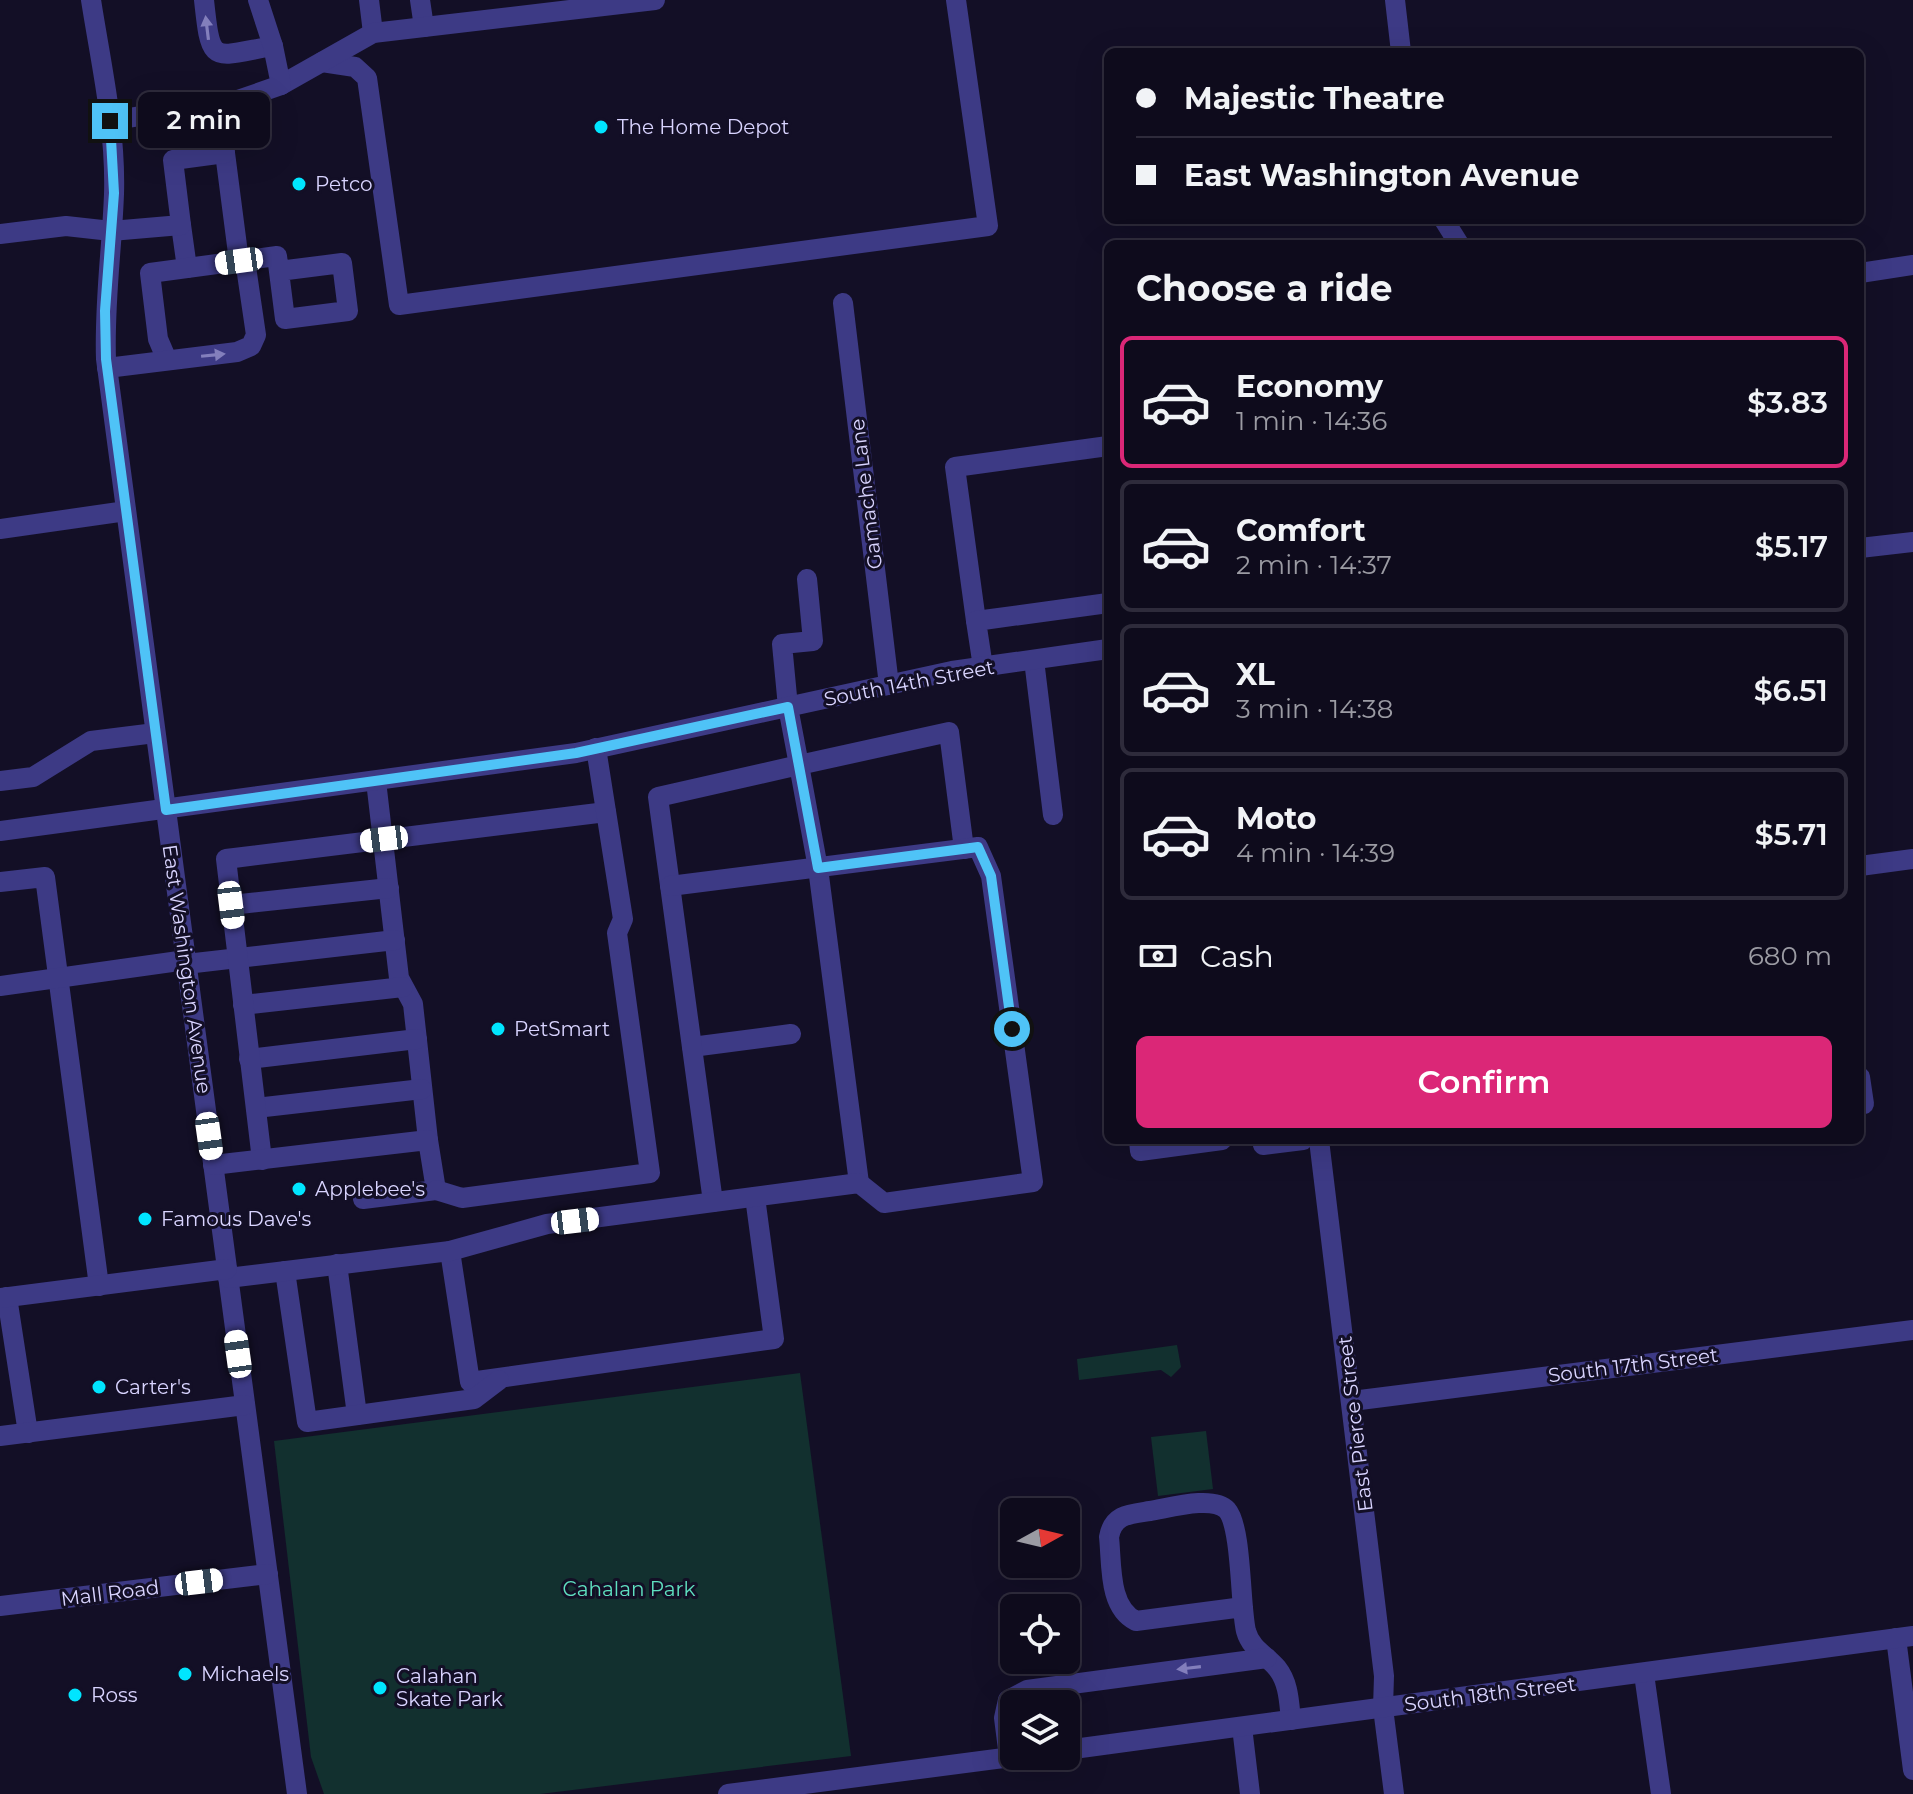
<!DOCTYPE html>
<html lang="en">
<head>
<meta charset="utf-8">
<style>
	:root { --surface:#0e0b1c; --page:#171425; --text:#f1f3f6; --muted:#9b9ba3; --line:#2e2b3b; --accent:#db2777 }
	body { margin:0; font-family:Montserrat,sans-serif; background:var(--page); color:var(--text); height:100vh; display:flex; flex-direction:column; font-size:30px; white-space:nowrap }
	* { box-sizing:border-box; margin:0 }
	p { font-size:26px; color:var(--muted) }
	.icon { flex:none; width:44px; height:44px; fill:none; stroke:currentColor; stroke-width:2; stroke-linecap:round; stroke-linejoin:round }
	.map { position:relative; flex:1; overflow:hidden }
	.drawer { position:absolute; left:1104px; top:240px; width:760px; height:904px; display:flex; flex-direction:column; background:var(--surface); border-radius:12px; box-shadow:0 8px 32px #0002,0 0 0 2px var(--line) }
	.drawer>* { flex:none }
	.hud { position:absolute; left:1104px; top:48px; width:760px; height:176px; border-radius:12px; box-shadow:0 8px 32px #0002,0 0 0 2px var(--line); display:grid; align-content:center; height:176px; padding:0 32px; background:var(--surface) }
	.needle { width:52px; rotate:82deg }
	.tools { position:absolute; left:1000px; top:1498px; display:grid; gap:16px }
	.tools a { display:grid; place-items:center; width:80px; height:80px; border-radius:12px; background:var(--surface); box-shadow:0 8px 32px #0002,0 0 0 2px var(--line); font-size:40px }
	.end { position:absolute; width:36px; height:36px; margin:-18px; border:10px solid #4fc3f7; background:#111; box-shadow:0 0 0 4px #111 }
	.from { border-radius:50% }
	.bubble { position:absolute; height:56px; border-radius:12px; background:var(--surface); box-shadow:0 8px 32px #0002,0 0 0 2px var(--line); font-size:26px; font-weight:600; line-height:56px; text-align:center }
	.car { position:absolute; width:24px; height:48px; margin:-24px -12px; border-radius:10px; box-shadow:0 0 6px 2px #0007; background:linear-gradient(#fff 24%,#345 0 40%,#fff 0 76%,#345 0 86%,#fff 0) }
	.hud b { display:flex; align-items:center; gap:28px; height:76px; font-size:30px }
	.hud b+b { border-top:2px solid var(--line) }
	.hud i { width:20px; height:20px; background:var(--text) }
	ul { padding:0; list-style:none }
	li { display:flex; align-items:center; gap:24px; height:132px; margin:0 16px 12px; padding:0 16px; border:4px solid var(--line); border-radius:12px }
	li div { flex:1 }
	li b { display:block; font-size:30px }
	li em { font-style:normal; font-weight:600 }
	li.current { border-color:var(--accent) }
	li>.icon { width:72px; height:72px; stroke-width:1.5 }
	h2 { padding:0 32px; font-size:36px; line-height:96px }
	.pay { display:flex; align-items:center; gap:20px; height:88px; padding:0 32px; font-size:30px }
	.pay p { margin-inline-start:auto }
	.button { display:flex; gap:16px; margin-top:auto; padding:16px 32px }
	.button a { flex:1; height:92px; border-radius:12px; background:var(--accent); color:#fff; font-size:32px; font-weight:600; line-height:92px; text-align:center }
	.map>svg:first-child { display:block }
</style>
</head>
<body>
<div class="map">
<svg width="1913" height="1794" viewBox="0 0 1913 1794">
	<rect width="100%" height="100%" fill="#130f26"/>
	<g fill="#12302f">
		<path d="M1177,1345L1181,1367L1171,1377L1161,1370L1079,1380L1077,1359Z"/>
		<path d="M800,1373L851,1756L540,1794H324L311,1757L274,1441Z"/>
		<path d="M1206,1431L1213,1489L1158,1496L1151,1437Z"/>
	</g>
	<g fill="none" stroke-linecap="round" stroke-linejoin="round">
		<g stroke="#3d3a85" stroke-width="20">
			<path d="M91,0C101,64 116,129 114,194C112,249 104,303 106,359L297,1794"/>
			<path d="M204,0C211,66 211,57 273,46"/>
			<path d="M369,0L373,33"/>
			<path d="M420,0L424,27"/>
			<path d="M1395,0L1401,52"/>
			<path d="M322,62L355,67L367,78L399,305L988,226L956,0"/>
			<path d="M281,85L373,33L655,0"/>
			<path d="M110,121L238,100L281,85L273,46L258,0"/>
			<path d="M225,153L239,261L277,256L285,319L348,311L342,263L279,271"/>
			<path d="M1444,220L1459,244"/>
			<path d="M181,225L187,268"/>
			<path d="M0,234L66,226L111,231L181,225L173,160L225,153L219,104"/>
			<path d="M1860,273L1913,265"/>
			<path d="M843,303L889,685"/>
			<path d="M167,360L158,339L150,273L239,261"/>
			<path d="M107,368L237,352L251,346L256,335L245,260"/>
			<path d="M0,529L126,511"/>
			<path d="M1860,548L1913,542"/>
			<path d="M807,579L813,641L782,644L788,707L799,765L949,732L964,849"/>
			<path d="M976,621L955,467L1108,446"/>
			<path d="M1034,660L1053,815"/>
			<path d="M983,667L976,621L1108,603"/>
			<path d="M0,781L33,777L91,741L155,733"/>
			<path d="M376,781L399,978L413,1004L428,1140"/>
			<path d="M0,831L576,753L952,671L1108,649"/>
			<path d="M1860,866L1913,859"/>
			<path d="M0,882L45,877L99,1286"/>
			<path d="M231,905L389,888"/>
			<path d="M186,964L395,940"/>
			<path d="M0,986L186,960"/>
			<path d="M243,1005L403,987"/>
			<path d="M692,1047L791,1034"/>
			<path d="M249,1059L417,1039"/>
			<path d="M1860,1077L1864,1104"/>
			<path d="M256,1108L422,1089"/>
			<path d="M1139,1140L1140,1151L1222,1140"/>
			<path d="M1262,1140L1263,1145L1303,1140"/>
			<path d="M1319,1140L1384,1676L1383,1708L1394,1794"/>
			<path d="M262,1160L226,859L606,812"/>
			<path d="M213,1165L428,1140L436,1190L363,1199"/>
			<path d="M436,1190L462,1198L650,1173L617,933L623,919L596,748"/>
			<path d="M713,1202L658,797L799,765L818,868L859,1183"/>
			<path d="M450,1251L470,1382L774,1339L755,1197"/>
			<path d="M337,1264L357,1415"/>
			<path d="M285,1271L307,1422L474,1399L499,1380"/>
			<path d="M228,1278L450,1251L547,1224L859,1183L884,1203L1033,1182L991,876L978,847L670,886"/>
			<path d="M7,1297L28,1433"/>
			<path d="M0,1298L227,1269"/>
			<path d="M1352,1401L1913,1330"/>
			<path d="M0,1436L245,1405"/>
			<path d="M0,1606L268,1574"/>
			<path d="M1243,1607L1136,1621C1108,1607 1112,1564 1109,1537C1113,1514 1130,1514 1150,1511C1169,1508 1213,1495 1227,1510C1242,1527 1240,1606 1246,1631C1251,1649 1266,1655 1277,1668C1289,1683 1289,1702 1291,1720"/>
			<path d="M1896,1638L1913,1770"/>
			<path d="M1644,1674L1661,1794"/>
			<path d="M1242,1727L1250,1794"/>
			<path d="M1066,1750L1913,1636"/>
			<path d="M1009,1757L1004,1718L1008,1700L1027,1690L1267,1658"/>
			<path d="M728,1794L1019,1756"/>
		</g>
	</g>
	<defs><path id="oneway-solid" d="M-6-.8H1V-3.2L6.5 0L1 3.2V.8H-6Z" transform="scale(2)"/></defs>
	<g fill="#837fbc">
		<use href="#oneway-solid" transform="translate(207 28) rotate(-97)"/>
		<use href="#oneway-solid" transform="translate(213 355) rotate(-6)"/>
		<use href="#oneway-solid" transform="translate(1189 1668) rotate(173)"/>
	</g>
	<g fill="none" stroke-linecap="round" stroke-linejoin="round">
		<path stroke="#4fc3f7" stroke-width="10" d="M110,121L114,193L105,311L106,359L166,810L576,753L788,707L818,868L978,847L991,876L1012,1029"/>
	</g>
	<g fill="#00e5ff" stroke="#130f26" stroke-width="3">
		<circle cx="601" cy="127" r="8"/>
		<circle cx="299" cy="184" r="8"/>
		<circle cx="498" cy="1029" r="8"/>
		<circle cx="299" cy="1189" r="8"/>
		<circle cx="145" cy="1219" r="8"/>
		<circle cx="99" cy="1387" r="8"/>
		<circle cx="185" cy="1674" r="8"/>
		<circle cx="380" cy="1688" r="8"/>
		<circle cx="75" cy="1695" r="8"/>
	</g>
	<g text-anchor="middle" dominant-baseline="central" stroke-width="6" stroke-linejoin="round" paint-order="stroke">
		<g font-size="20" fill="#d9d4ff" stroke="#130f26" text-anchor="start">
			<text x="617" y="127">The Home Depot</text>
			<text x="315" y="184">Petco</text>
			<text x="514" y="1029">PetSmart</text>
			<text x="315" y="1189">Applebee's</text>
			<text x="161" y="1219">Famous Dave's</text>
			<text x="115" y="1387">Carter's</text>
			<text x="201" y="1674">Michaels</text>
			<text x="396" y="1676">Calahan<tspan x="396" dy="23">Skate Park</tspan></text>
			<text x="91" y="1695">Ross</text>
		</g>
		<g font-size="20" fill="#d9d4ff" stroke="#130f26">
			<text transform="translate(866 494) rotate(-97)">Gamache Lane</text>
			<text transform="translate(909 683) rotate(-11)">South 14th Street</text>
			<text transform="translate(187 969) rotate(82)">East Washington Avenue</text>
			<text transform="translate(1633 1365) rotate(-7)">South 17th Street</text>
			<text transform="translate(1355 1424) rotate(-97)">East Pierce Street</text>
			<text transform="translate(110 1593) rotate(-7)">Mall Road</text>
			<text transform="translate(1490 1694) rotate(-7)">South 18th Street</text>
		</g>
		<g font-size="20" fill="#5fe0c0" stroke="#130f26">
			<text x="629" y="1589">Cahalan Park</text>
		</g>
	</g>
</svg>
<div class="tools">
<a><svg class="needle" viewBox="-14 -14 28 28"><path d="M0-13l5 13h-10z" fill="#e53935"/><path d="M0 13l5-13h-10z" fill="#9b9ba3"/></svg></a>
<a><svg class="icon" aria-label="locate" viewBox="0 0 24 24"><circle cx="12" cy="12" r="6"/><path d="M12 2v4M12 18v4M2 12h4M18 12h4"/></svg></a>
<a><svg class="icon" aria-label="layers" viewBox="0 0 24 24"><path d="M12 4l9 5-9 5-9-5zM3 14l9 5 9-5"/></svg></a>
</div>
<i class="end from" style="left:1012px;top:1029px"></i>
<i class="end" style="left:110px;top:121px"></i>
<div class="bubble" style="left:138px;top:92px;width:132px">2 min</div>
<i class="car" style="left:239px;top:261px;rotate:262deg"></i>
<i class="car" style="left:384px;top:839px;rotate:263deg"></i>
<i class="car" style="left:231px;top:905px;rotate:173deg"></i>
<i class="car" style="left:209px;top:1136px;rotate:172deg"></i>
<i class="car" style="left:575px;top:1221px;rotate:83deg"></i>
<i class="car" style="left:238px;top:1354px;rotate:352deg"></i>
<i class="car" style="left:199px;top:1582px;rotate:83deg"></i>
<div class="hud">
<b><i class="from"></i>Majestic Theatre</b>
<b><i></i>East Washington Avenue</b>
</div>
<section class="drawer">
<h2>Choose a ride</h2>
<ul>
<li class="current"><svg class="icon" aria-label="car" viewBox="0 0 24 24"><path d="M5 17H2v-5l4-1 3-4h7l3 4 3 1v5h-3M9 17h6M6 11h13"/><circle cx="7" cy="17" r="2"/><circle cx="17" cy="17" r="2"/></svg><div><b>Economy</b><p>1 min · 14:36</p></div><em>$3.83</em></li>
<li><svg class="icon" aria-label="car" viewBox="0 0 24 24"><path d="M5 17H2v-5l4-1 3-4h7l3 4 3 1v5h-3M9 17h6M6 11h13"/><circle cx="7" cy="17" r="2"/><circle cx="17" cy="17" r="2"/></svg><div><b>Comfort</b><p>2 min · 14:37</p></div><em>$5.17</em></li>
<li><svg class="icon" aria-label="car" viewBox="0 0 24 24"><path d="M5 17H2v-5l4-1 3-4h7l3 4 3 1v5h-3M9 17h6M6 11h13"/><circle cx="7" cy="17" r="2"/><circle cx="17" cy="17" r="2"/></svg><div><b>XL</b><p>3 min · 14:38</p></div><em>$6.51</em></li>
<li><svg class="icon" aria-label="car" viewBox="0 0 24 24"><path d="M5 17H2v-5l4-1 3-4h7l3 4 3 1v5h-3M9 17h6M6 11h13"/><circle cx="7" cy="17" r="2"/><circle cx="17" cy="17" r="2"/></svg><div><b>Moto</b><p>4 min · 14:39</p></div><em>$5.71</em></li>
</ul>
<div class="pay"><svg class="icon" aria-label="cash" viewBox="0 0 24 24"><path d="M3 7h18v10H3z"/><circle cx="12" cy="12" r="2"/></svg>Cash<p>680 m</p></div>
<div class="button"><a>Confirm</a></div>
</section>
</div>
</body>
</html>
